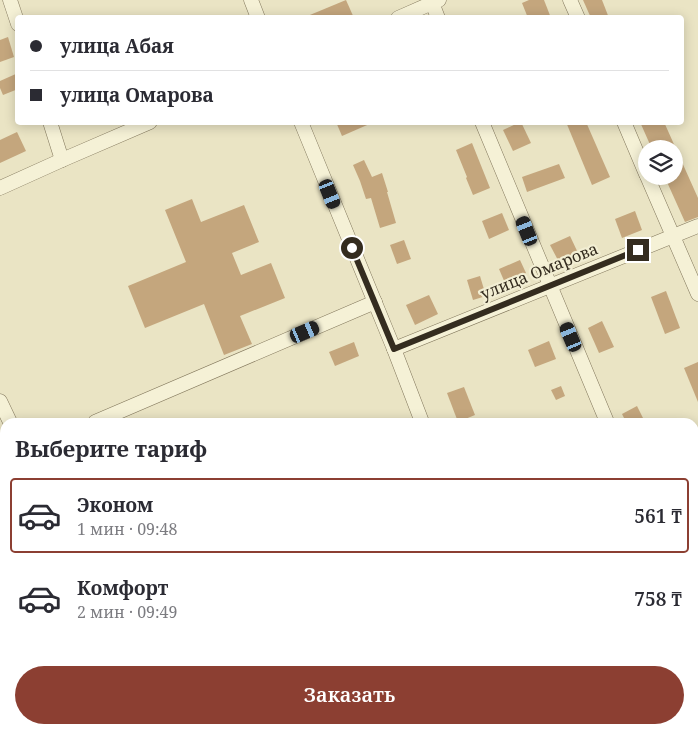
<!DOCTYPE html>
<html lang="ru">
<head>
<meta charset="utf-8">
<style>
	:root { --surface:#fff; --page:#f7f7f7; --text:#2b2b33; --muted:#7c7c81; --line:#e1e1e2; --accent:#8c3f32 }
	body { margin:0; font-family:"Noto Serif",serif; background:var(--page); color:var(--text); height:100vh; display:flex; flex-direction:column; font-size:19px; white-space:nowrap }
	* { box-sizing:border-box; margin:0 }
	p { font-size:16px; color:var(--muted) }
	.icon { flex:none; width:28px; height:28px; fill:none; stroke:currentColor; stroke-width:2; stroke-linecap:round; stroke-linejoin:round }
	.map { position:relative; flex:1; overflow:hidden }
	.panel { position:absolute; left:0px; top:418px; width:699px; height:316px; display:flex; flex-direction:column; background:var(--surface); border-radius:15px 15px 0 0; box-shadow:0 2px 12px #0003 }
	.panel>* { flex:none }
	.guide { position:absolute; left:15px; top:15px; width:669px; height:110px; border-radius:5px; box-shadow:0 2px 12px #0003; display:grid; align-content:center; height:110px; padding:0 15px; background:var(--surface) }
	.tools { position:absolute; left:638px; top:140px; display:grid; gap:10px }
	.tools a { display:grid; place-items:center; width:45px; height:45px; border-radius:50%; background:var(--surface); box-shadow:0 2px 12px #0003; font-size:25px }
	.end { position:absolute; width:22px; height:22px; margin:-11px; border:6px solid #342c1f; background:#fff; box-shadow:0 0 0 2px #fff }
	.from { border-radius:50% }
	.car { position:absolute; width:15px; height:30px; margin:-15px -8px; border-radius:6px; box-shadow:0 0 4px 1px #0007; background:linear-gradient(#222 24%,#8ab4d8 0 40%,#222 0 76%,#8ab4d8 0 86%,#222 0) }
	.guide b { display:flex; align-items:center; gap:18px; height:48px; font-size:19px }
	.guide b+b { border-top:1px solid var(--line) }
	.guide i { width:12px; height:12px; background:var(--text) }
	ul { padding:0; list-style:none }
	li { display:flex; align-items:center; gap:15px; height:75px; margin:0 10px 8px; padding:0 5px; border:2px solid transparent; border-radius:5px }
	li div { flex:1 }
	li b { display:block; font-size:19px }
	li em { font-style:normal; font-weight:600 }
	li.current { border-color:var(--accent) }
	li>.icon { width:45px; height:45px; stroke-width:1.5 }
	h2 { padding:0 15px; font-size:22px; line-height:60px }
	.action { display:flex; gap:10px; margin-top:auto; padding:10px 15px }
	.action a { flex:1; height:58px; border-radius:30px; background:var(--accent); color:#fff; font-size:20px; font-weight:600; line-height:58px; text-align:center }
	.map>svg:first-child { display:block }
</style>
</head>
<body>
<div class="map">
<svg width="698" height="733" viewBox="0 0 698 733">
	<rect width="100%" height="100%" fill="#eae4c4"/>
	<g fill="#c4a67d">
		<path d="M346,0L354,18H305V17Z"/>
		<path d="M529,0H544L551,18H528L522,3Z"/>
		<path d="M583,0H602L609,18H591Z"/>
		<path d="M8,37L14,57L0,62V40Z"/>
		<path d="M18,73V89L3,95L0,88V81Z"/>
		<path d="M336,122H374L342,136Z"/>
		<path d="M520,122H521L531,143L513,151L503,130Z"/>
		<path d="M566,122H586L610,177L592,185Z"/>
		<path d="M640,122H664L698,198V217L685,222L667,182L674,179V149H652Z"/>
		<path d="M17,132L26,151L0,163V140Z"/>
		<path d="M472,143L490,188L473,195L466,178L467,177L456,150Z"/>
		<path d="M364,160L372,177L382,173L388,192H387L396,223L380,228L371,198L366,199L360,181L353,165Z"/>
		<path d="M559,164L565,178L527,192L522,177Z"/>
		<path d="M192,199L201,222L244,205L259,242L232,253L241,275L271,263L285,298L240,316L252,344L224,355L204,304L145,328L128,286L186,262L165,210Z"/>
		<path d="M635,211L642,230L622,238L615,219Z"/>
		<path d="M502,213L509,230L489,239L482,221Z"/>
		<path d="M570,236L579,255L560,264L550,245Z"/>
		<path d="M404,240L411,259L397,264L390,245Z"/>
		<path d="M520,260L526,273L505,283L499,269Z"/>
		<path d="M480,276L486,296L473,300L467,280Z"/>
		<path d="M666,291L680,328L665,334L651,297Z"/>
		<path d="M429,295L438,314L415,325L406,305Z"/>
		<path d="M602,321L614,347L599,353L588,328Z"/>
		<path d="M549,341L556,359L535,367L528,350Z"/>
		<path d="M354,342L359,356L335,366L329,352Z"/>
		<path d="M698,362V402L684,368Z"/>
		<path d="M561,386L565,396L556,400L551,390Z"/>
		<path d="M464,387L475,415L458,422L447,393Z"/>
		<path d="M637,406L644,420L639,422H626L622,414Z"/>
	</g>
	<g fill="none" stroke-linecap="round" stroke-linejoin="round">
		<defs>
			<g id="minor">
				<path d="M10,0L18,24"/>
				<path d="M251,0L258,18"/>
				<path d="M431,0L438,18"/>
				<path d="M570,0L578,18"/>
				<path d="M398,18L439,0"/>
				<path d="M50,122L62,160"/>
				<path d="M301,122L394,349L422,422"/>
				<path d="M482,122L607,422"/>
				<path d="M624,122L646,174"/>
				<path d="M647,176L698,294"/>
				<path d="M0,188L62,160L150,122"/>
				<path d="M394,349L698,226"/>
				<path d="M0,401L10,422"/>
				<path d="M95,422L375,302"/>
				<path d="M694,629L698,639"/>
				<path d="M694,712L698,710"/>
				<path d="M152,729L154,733"/>
				<path d="M306,729L308,733"/>
				<path d="M540,729L542,733"/>
				<path d="M631,733L644,729"/>
			</g>
		</defs>
		<use href="#minor" stroke="#82775c" stroke-width="15"/>
		<use href="#minor" stroke="#f5f1d6" stroke-width="14"/>
	</g>
	<g fill="none" stroke-linecap="round" stroke-linejoin="round">
		<path stroke="#342c1f" stroke-width="6" d="M352,248L394,349L638,250"/>
	</g>
	<g text-anchor="middle" dominant-baseline="central" stroke-width="4.5" stroke-linejoin="round" paint-order="stroke">
		<g font-size="16" fill="#342c1f" stroke="#f2eed3">
			<text transform="translate(539 271) rotate(-22)">улица Омарова</text>
		</g>
	</g>
</svg>
<div class="tools">
<a><svg class="icon" aria-label="layers" viewBox="0 0 24 24"><path d="M12 4l9 5-9 5-9-5zM3 14l9 5 9-5"/></svg></a>
</div>
<i class="end from" style="left:352px;top:248px"></i>
<i class="end" style="left:638px;top:250px"></i>
<i class="car" style="left:330px;top:194px;rotate:158deg"></i>
<i class="car" style="left:527px;top:231px;rotate:338deg"></i>
<i class="car" style="left:305px;top:332px;rotate:67deg"></i>
<i class="car" style="left:571px;top:337px;rotate:337deg"></i>
<div class="guide">
<b><i class="from"></i>улица Абая</b>
<b><i></i>улица Омарова</b>
</div>
<section class="panel">
<h2>Выберите тариф</h2>
<ul>
<li class="current"><svg class="icon" aria-label="car" viewBox="0 0 24 24"><path d="M5 17H2v-5l4-1 3-4h7l3 4 3 1v5h-3M9 17h6M6 11h13"/><circle cx="7" cy="17" r="2"/><circle cx="17" cy="17" r="2"/></svg><div><b>Эконом</b><p>1 мин · 09:48</p></div><em>561 ₸</em></li>
<li><svg class="icon" aria-label="car" viewBox="0 0 24 24"><path d="M5 17H2v-5l4-1 3-4h7l3 4 3 1v5h-3M9 17h6M6 11h13"/><circle cx="7" cy="17" r="2"/><circle cx="17" cy="17" r="2"/></svg><div><b>Комфорт</b><p>2 мин · 09:49</p></div><em>758 ₸</em></li>
</ul>
<div class="action"><a>Заказать</a></div>
</section>
</div>
</body>
</html>
